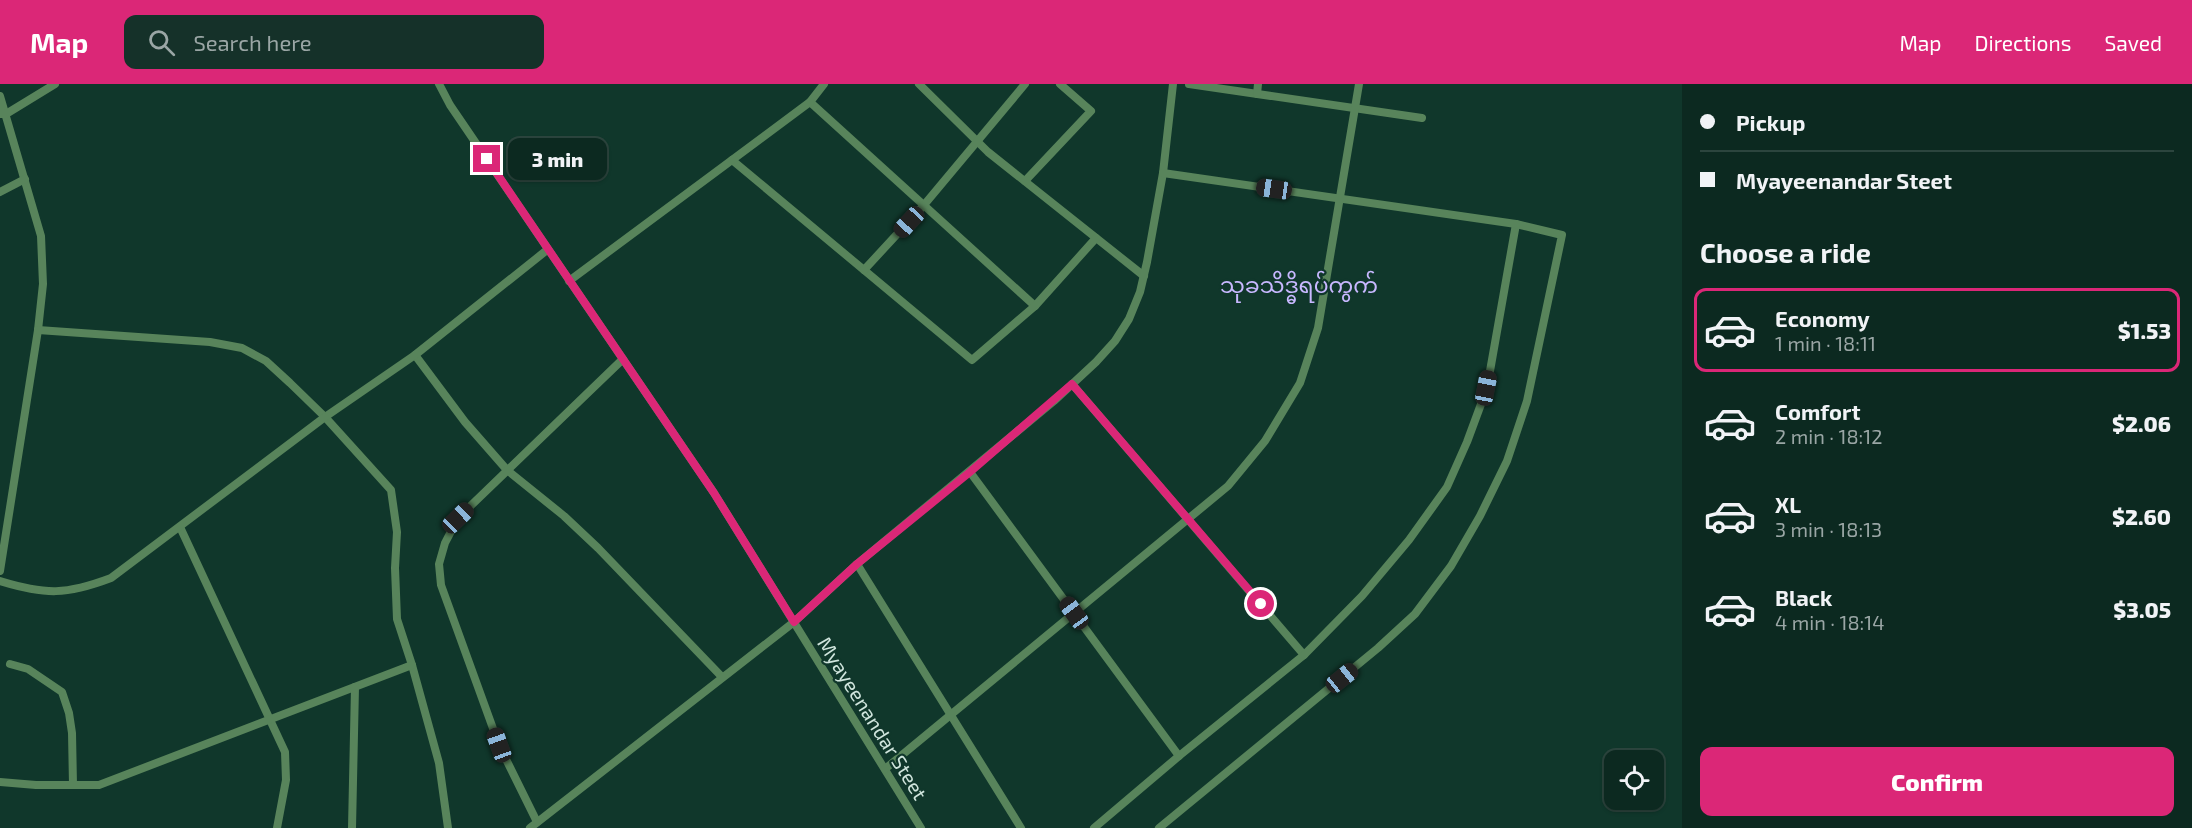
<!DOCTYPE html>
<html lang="en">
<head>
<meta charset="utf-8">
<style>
	:root { --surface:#0c2920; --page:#153129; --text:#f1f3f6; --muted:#9aa6a5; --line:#2c453e; --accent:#db2777 }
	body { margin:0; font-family:"Exo 2","Noto Sans Myanmar",sans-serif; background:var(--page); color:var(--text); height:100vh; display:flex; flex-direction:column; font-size:22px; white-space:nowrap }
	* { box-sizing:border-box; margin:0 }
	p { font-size:20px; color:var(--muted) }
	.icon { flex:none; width:33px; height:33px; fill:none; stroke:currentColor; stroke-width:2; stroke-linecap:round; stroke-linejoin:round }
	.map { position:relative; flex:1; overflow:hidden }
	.panel { display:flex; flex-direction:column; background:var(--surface); width:510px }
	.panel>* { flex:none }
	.top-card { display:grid; align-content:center; height:132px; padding:0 18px; background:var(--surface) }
	.controls { position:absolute; left:1604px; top:666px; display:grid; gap:12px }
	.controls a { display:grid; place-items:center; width:60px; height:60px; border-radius:12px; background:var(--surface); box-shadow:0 2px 4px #0004,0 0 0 2px var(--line); font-size:30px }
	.end { position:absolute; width:27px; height:27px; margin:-14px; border:8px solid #db2777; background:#fff; box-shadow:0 0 0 3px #fff }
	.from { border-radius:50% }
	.bubble { position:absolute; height:42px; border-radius:12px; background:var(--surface); box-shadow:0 2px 4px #0004,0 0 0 2px var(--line); font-size:20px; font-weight:800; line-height:42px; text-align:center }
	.car { position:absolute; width:18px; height:36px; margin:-18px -9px; border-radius:8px; box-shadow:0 0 4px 2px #0007; background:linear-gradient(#222 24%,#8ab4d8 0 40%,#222 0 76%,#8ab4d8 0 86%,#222 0) }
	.top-card b { display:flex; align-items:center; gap:21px; height:57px; font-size:22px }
	.top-card b+b { border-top:2px solid var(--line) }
	.top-card i { width:15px; height:15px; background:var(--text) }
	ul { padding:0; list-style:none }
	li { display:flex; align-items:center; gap:18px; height:84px; margin:0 12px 9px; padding:0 6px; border:3px solid transparent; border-radius:12px }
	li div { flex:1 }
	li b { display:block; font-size:22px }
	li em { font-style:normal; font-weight:800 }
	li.active { border-color:var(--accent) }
	li>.icon { width:54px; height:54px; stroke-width:1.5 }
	h2 { padding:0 18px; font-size:27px; line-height:72px }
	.button { display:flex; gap:12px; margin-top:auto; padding:12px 18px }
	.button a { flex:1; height:69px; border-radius:12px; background:var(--accent); color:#fff; font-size:24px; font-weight:800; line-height:69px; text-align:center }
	header { display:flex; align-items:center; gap:36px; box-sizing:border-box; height:84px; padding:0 30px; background:var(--accent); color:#fff }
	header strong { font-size:28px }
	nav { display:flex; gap:33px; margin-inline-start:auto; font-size:21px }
	.search { width:420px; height:54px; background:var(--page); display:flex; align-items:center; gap:15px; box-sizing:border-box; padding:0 21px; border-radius:12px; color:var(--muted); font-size:22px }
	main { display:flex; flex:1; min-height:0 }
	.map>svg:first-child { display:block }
</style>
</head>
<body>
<header>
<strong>Map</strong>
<div class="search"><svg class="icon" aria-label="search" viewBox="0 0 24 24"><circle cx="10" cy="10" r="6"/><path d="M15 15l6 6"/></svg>Search here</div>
<nav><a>Map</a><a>Directions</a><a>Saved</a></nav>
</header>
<main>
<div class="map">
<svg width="1682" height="744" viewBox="0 0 1682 744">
	<rect width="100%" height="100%" fill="#10372b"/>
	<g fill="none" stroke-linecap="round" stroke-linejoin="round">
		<g stroke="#58845b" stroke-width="8">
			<path d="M439,0L450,21L714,409L921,744"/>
			<path d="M919,0L988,68L1144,192"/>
			<path d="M1189,0L1422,34"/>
			<path d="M1257,10L1258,0"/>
			<path d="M0,12L41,152L43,200L38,246L0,487"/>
			<path d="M810,18L1035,222"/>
			<path d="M0,30H6L55,0"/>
			<path d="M732,76L972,276L1035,222L1096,154"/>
			<path d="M1025,97L1091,27L1060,0"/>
			<path d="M0,108L25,95"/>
			<path d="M864,186L924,121L1025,0"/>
			<path d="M569,197L810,18L824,0"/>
			<path d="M38,246L210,258L242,264L266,277L290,299L325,333L391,406L397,448L395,484L397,535L412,581L439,679L448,744"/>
			<path d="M415,271L465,338L507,386L564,432L598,464L722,593"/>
			<path d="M1072,300L1304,571"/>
			<path d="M970,388L1179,672"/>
			<path d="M180,443L285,668L286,696L277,744"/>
			<path d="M857,480L1021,744"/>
			<path d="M0,497C46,511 66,511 111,494L325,333L415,271L547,166"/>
			<path d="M10,580L28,585L62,608L69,629L72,649L73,701"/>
			<path d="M885,685L1228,402L1265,357L1300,299L1318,244L1359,0"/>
			<path d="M0,698L36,701H99L412,581"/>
			<path d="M537,738L499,661L441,501L439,480L445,459L458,434L623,275"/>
			<path d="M352,744L355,603"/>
			<path d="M530,744L794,538L857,480L1054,317L1096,278L1115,257L1129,235L1140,208L1147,178L1163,89L1173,0"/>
			<path d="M1094,744L1179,672L1304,571L1362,512L1409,456L1447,403L1467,358L1487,304L1516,140"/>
			<path d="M1159,744L1378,564L1415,530L1451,482L1480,432L1507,377L1527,317L1562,151L1516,140L1163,89"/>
		</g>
	</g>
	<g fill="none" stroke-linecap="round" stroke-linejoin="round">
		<path stroke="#db2777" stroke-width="8" d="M487,75L714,409L794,538L857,480L970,388L1072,300L1261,520"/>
	</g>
	<g text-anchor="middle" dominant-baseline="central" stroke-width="4.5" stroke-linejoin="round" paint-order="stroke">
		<g font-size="20" fill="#d0e5dd" stroke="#10372b">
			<text transform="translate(873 634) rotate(58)">Myayeenandar Steet</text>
		</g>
		<g font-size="22" fill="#c8b8ff" stroke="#10372b">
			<text x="1299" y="200">သုခသိဒ္ဓိရပ်ကွက်</text>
		</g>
	</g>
</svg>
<div class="controls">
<a><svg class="icon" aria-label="locate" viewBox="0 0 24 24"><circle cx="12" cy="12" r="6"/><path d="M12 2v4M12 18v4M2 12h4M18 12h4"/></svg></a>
</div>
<i class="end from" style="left:1261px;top:520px"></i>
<i class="end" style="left:487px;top:75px"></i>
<div class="bubble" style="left:508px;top:54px;width:99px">3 min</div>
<i class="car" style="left:1274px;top:105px;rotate:278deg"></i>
<i class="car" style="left:909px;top:138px;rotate:223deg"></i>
<i class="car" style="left:1486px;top:304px;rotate:11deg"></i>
<i class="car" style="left:458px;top:434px;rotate:46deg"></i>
<i class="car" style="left:1074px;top:529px;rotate:324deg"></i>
<i class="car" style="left:1342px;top:594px;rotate:51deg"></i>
<i class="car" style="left:499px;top:661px;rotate:340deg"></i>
</div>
<section class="panel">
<div class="top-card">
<b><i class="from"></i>Pickup</b>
<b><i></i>Myayeenandar Steet</b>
</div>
<h2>Choose a ride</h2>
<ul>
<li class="active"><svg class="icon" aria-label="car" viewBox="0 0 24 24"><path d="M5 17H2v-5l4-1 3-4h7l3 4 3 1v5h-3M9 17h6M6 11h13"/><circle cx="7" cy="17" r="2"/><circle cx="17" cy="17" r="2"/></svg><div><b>Economy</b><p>1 min · 18:11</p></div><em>$1.53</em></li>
<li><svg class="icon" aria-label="car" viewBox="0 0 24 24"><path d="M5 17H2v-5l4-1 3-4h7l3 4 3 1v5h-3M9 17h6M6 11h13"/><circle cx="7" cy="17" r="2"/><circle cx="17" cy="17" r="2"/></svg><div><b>Comfort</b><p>2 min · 18:12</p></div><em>$2.06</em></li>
<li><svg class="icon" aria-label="car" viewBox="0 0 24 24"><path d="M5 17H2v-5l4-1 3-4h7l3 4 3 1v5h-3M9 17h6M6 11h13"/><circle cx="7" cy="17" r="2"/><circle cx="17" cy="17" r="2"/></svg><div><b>XL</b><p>3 min · 18:13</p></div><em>$2.60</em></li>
<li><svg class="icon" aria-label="car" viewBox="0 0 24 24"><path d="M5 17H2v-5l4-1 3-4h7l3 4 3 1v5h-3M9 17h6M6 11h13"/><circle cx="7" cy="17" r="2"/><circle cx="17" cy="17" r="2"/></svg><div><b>Black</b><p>4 min · 18:14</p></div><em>$3.05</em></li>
</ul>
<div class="button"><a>Confirm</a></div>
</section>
</main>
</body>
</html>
